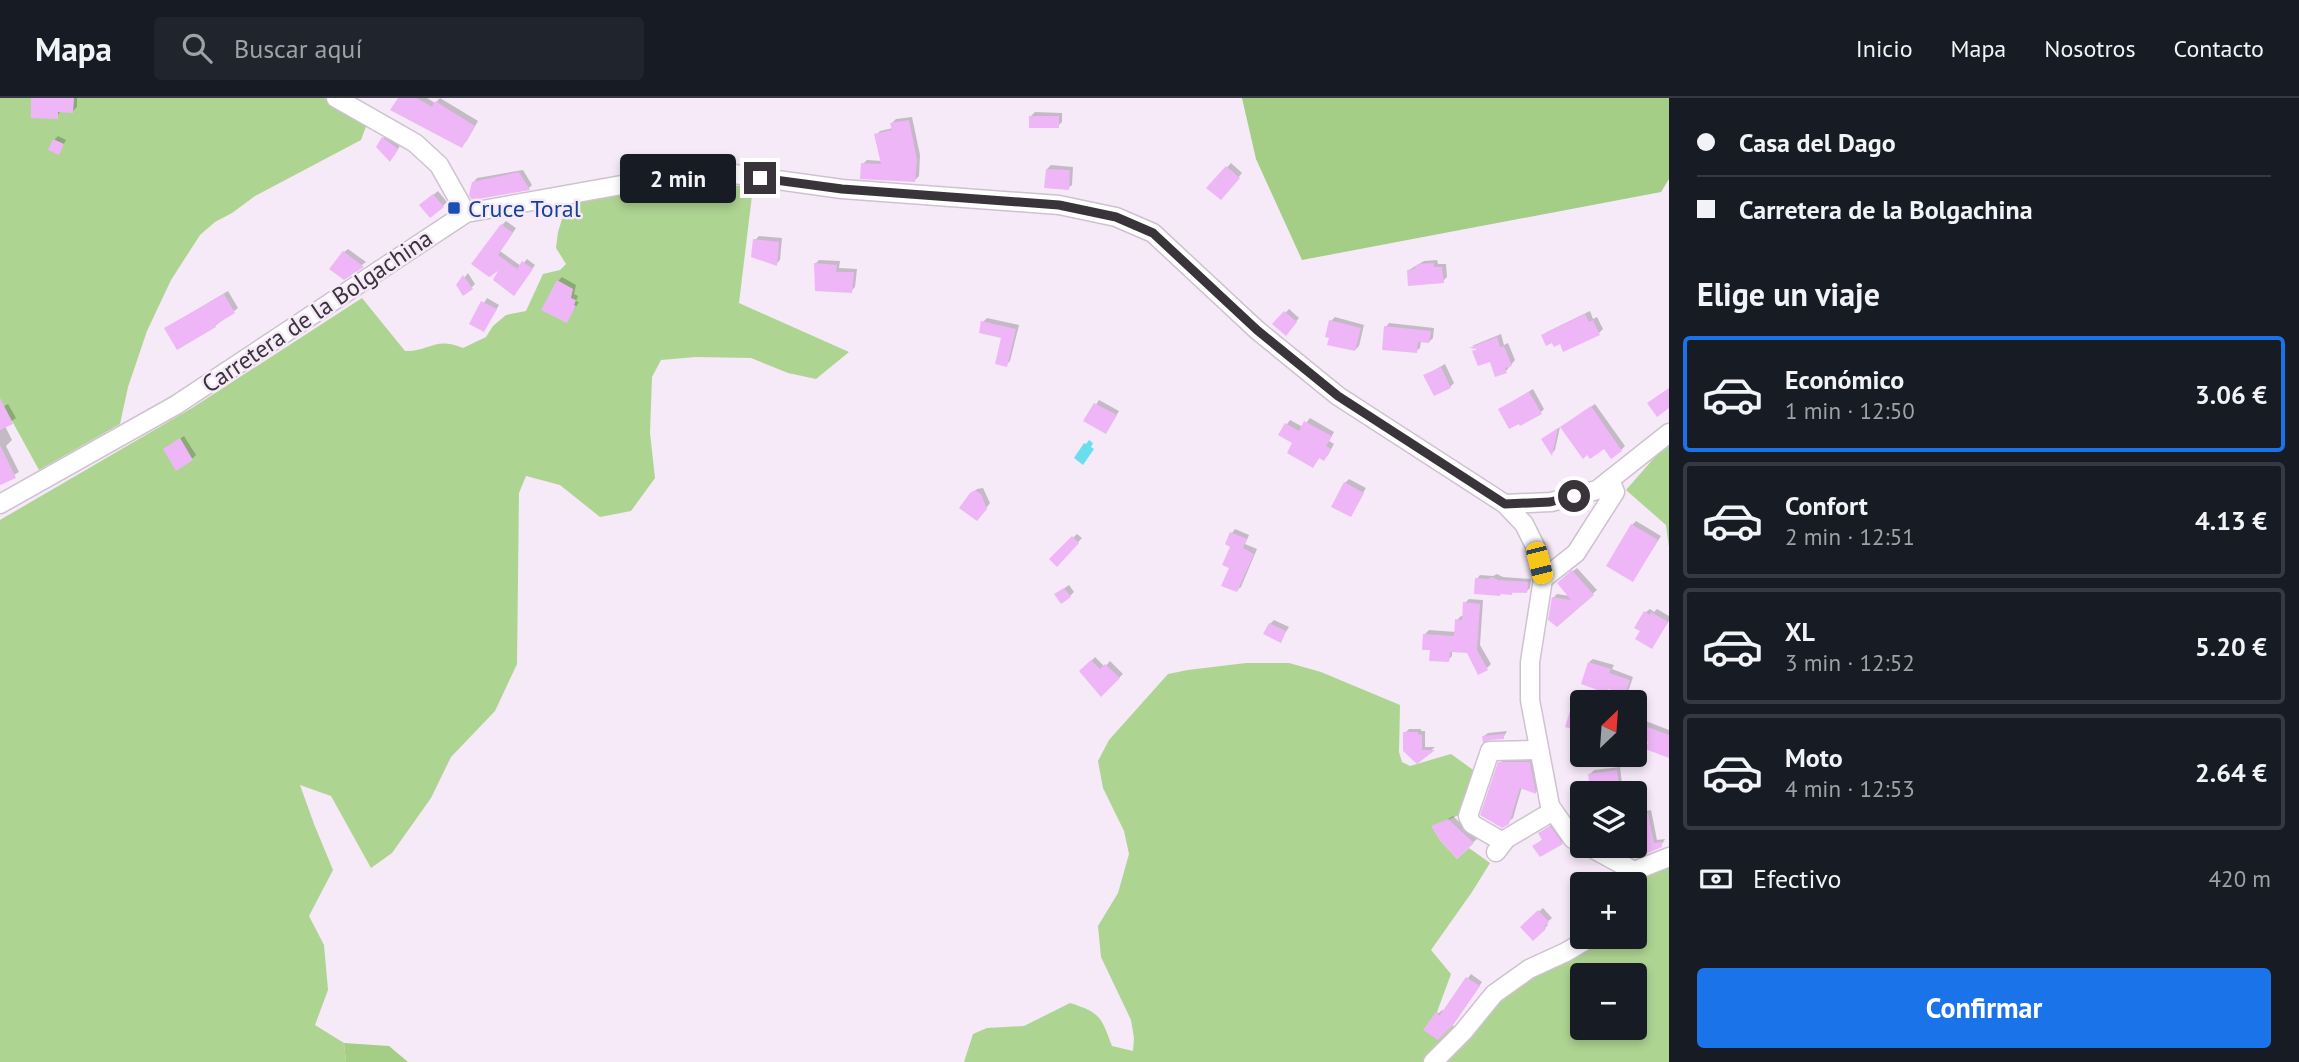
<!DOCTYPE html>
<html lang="es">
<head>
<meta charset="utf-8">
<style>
	:root { --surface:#171b24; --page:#20242c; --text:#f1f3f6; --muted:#9ea1a6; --line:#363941; --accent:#1a73e8 }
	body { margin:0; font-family:"PT Sans",sans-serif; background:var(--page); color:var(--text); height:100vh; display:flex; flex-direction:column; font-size:26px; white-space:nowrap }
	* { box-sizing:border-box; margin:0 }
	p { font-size:23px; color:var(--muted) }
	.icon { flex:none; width:38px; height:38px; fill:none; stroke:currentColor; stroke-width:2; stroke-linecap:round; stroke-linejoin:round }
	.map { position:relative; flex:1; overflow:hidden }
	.side { display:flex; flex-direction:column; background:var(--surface); width:630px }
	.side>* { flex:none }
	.hud { display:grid; align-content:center; height:154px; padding:0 28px; background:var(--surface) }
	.needle { width:46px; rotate:25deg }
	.controls { position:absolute; left:1570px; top:592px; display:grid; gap:14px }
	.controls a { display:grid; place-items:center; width:77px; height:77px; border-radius:7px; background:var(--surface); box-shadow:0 4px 10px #0003; font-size:35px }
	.end { position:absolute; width:32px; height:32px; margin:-16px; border:9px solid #39343a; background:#fff; box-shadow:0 0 0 4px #fff }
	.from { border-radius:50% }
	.bubble { position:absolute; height:49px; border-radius:7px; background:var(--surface); box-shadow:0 4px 10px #0003; font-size:23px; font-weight:700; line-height:49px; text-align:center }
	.car { position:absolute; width:21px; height:42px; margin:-21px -10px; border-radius:9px; box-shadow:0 0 5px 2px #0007; background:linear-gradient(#f5c518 24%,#345 0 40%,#f5c518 0 76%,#345 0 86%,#f5c518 0) }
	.hud b { display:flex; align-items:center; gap:24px; height:66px; font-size:26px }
	.hud b+b { border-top:2px solid var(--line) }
	.hud i { width:18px; height:18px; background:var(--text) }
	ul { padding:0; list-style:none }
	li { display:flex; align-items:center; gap:21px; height:116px; margin:0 14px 10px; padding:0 14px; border:4px solid var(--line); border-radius:7px }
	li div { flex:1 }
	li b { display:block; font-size:26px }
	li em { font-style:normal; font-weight:700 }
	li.current { border-color:var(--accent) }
	li>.icon { width:63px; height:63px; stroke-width:1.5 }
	h2 { padding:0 28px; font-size:32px; line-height:84px }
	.pay { display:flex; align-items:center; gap:18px; height:77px; padding:0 28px; font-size:26px }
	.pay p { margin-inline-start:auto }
	.primary-button { display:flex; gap:14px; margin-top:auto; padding:14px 28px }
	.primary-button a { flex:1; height:80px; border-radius:7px; background:var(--accent); color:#fff; font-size:28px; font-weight:700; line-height:80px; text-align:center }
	header { display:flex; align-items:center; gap:42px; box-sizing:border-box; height:98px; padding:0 35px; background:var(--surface); border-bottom:2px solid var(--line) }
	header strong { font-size:33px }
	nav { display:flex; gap:38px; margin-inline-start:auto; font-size:24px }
	.search { width:490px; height:63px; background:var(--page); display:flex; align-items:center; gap:18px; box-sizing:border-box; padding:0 24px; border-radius:7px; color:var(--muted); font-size:26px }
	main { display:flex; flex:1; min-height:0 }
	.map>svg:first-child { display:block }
</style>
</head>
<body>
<header>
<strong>Mapa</strong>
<div class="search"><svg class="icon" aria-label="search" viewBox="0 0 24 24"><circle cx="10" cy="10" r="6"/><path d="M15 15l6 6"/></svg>Buscar aquí</div>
<nav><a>Inicio</a><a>Mapa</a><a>Nosotros</a><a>Contacto</a></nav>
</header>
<main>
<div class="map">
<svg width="1669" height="964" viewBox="0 0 1669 964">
	<rect width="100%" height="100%" fill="#f6e9f8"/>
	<g fill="#aed491" fill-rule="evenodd">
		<path d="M0,0H324L368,23L361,42L255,98L232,115L215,124L200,137L171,182L147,233L128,289L120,326L39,372L0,301Z"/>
		<path d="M678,83L753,89L739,205L849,254L816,281L788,275L751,260L696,259L661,262L652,279L650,335L655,380L631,413L600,419L560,387L526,378L519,395L517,566L495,613L451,659L431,700L392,755L371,770L331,698L300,687L314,726L333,772L309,818L324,847L328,892L315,927L344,945L346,964H0V422L192,310L362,200L405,253C429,254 435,238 463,250L486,239L493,228L506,217L526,213L543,176L560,172L566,166L556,150L558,134L567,105Z"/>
		<path d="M1669,346V449L1666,427L1626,392L1661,352Z"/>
		<path d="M1246,565H1289L1321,574L1400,607L1399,654L1402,664L1410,668L1451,656L1476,674L1461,716L1432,729L1440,742L1457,761L1469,750L1490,765L1472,794L1431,852L1451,876L1437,914L1456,930L1494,896L1593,838H1634V786H1629L1669,759V964H964L973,936L987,930L1024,928L1070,905C1101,915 1101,919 1112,948L1133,953L1134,940L1131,922L1101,859L1098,828L1118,795L1129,756L1124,733L1103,690L1098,663L1109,642L1168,576L1188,572ZM1582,877H1634V929H1582Z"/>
	</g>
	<g fill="#a4cd85">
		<path d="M1242,0H1669V81L1661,94L1302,162L1256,61Z"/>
		<path d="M344,945L389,948L408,964H346Z"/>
	</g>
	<path fill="#6adeed" d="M1089,342L1093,345L1091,349L1094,351L1083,367L1074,360L1084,345L1086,346Z"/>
	<g fill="#0003">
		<path d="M33,0H77V9L73,13L61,12L57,19Z"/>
		<path d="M399,0H427L435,5L440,0L478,23L466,44Z"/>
		<path d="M1035,14L1062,15V24L1058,28L1031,18Z"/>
		<path d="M912,19L920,57L919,78L915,82L863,66L867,62L882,63L876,37L880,33L893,30L892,25L896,21Z"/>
		<path d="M387,37L401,46L394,58L383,40Z"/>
		<path d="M58,38L66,42L59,55L54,42Z"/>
		<path d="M1231,65L1242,75L1224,96L1209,90Z"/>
		<path d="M1051,67L1073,69L1072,87L1068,90L1047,71Z"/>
		<path d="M523,72L532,87L529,90L473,85L477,80Z"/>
		<path d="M438,93L447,104L443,108L425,104Z"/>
		<path d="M506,123L516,130L500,153L521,168L527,161L535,167L517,192L503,167L489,177L502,127Z"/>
		<path d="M759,138L782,140L780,162L776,166L755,142Z"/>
		<path d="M348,151L366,164L344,180V154Z"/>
		<path d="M819,162L840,163L839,170L857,171L855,189L851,193L815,166Z"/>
		<path d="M1437,162L1438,166H1446L1447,179L1443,183L1409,172L1424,163Z"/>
		<path d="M468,175L475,186L471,190L458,188Z"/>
		<path d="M562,179L576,187L574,196L578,198L576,203L579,204L567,223L558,183Z"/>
		<path d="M228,193L238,210L215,228L166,230Z"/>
		<path d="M487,200L499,207L484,232L471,225Z"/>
		<path d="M1289,211L1299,220L1289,232L1275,226Z"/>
		<path d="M1590,213L1593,221L1597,219L1603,231L1599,235L1561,244L1543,238L1547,234Z"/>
		<path d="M1335,219L1364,227L1359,248L1355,252L1331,239V223Z"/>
		<path d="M987,220L1019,227L1010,263L1006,267L1003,239L983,224Z"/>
		<path d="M1389,225L1434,230L1433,240L1429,244L1421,243L1420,250L1416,253L1386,229Z"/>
		<path d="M1501,236L1504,247L1508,245L1515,262L1506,273L1496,277L1491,262L1474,254L1479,249L1472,248Z"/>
		<path d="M1445,266L1454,285L1450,289L1426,277Z"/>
		<path d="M1533,291L1544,311L1541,314L1500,311Z"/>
		<path d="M1099,302L1119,313L1106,334L1086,322Z"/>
		<path d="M8,306L16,320L5,328L12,342L6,348L19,374L0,385V310Z"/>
		<path d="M1595,306L1625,348L1621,352L1604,349L1562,329Z"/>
		<path d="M1310,320L1334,334L1329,343L1334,346L1328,357L1324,361L1320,359L1313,368L1294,344L1280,336L1290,322L1303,329Z"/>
		<path d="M1560,329L1555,352L1552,355L1547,338Z"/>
		<path d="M184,338L196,357L192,361L169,348Z"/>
		<path d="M1349,381L1366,390L1350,417L1345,385Z"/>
		<path d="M983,390L990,405L981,417L973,395L977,391Z"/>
		<path d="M1636,423L1661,438L1633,482L1632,427Z"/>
		<path d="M1235,431L1249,437L1245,446L1257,451L1241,489L1237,492L1231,469L1232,435Z"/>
		<path d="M1077,436L1082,440L1057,467L1051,461Z"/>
		<path d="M1577,470L1597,492L1557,527L1553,500L1557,496L1570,498L1563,481Z"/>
		<path d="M1497,476L1503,479L1531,481L1530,490L1526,494L1501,495L1477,481L1480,477L1493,478Z"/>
		<path d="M1069,487L1074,494L1070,498L1060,493Z"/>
		<path d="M1469,501L1483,502L1480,547L1491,566L1487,570L1468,553L1452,552V558L1448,562L1431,550L1425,536L1429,532L1456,534L1457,522L1461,518H1464L1465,505Z"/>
		<path d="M1650,511L1654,514L1657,511L1669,518V523L1652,549L1642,533L1646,514Z"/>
		<path d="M1274,522L1289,529L1280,543L1270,526Z"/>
		<path d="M1095,559L1105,569L1110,563L1123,576L1101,597L1082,573Z"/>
		<path d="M1593,561L1614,567L1612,571L1633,579L1629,591L1625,595L1589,564Z"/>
		<path d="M1576,607L1582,609V631L1573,611Z"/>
		<path d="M1638,620L1669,632V656L1667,657L1650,643L1634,624Z"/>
		<path d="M1409,631H1421V633H1425V649H1435L1417,664L1405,635Z"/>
		<path d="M1507,633L1503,640L1484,638L1488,635Z"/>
		<path d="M1534,660L1539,690L1536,694L1522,689L1513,720L1508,724L1500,665L1504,661Z"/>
		<path d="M1620,669L1622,686L1626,688L1623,695H1592L1590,676L1594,672Z"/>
		<path d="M1651,712L1657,742L1665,741L1661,748L1634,741V715Z"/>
		<path d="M1453,718L1477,741L1457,758L1434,729Z"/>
		<path d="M1554,725L1565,741L1562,745L1535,748L1543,741L1544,732Z"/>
		<path d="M1543,810L1552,820L1546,825L1548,827L1533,841L1522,829Z"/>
		<path d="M1471,876L1482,884L1457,921L1438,940V916L1442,912L1444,913Z"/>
	</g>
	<g fill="#efb6f7">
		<path d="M31,0H74L73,15L58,14V21L31,20Z"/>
		<path d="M398,0H417L432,9L435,3L475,28L462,50L390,12Z"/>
		<rect x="1029" y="18" width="30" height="12"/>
		<path d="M909,22L917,62L915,84L860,81L861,65L881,66L874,36L892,32L890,25Z"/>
		<path d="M382,39L398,51L390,64L376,49Z"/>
		<path d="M53,41L64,46L59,57L48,52Z"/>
		<path d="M1226,68L1240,80L1221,102L1206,90Z"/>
		<path d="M1046,71L1070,72L1069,92L1044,90Z"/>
		<path d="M519,74L530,92L472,102L469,97L472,84Z"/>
		<path d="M433,96L444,109L430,120L419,107Z"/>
		<path d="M501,126L513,135L498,157L517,171L522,163L533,171L514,198L493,182L498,173L489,179L471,166Z"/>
		<path d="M753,141L779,144L777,168L751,159Z"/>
		<path d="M343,153L364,169L344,182L329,171Z"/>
		<path d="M814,165L837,167L836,174H854L852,195L815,193Z"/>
		<path d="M1434,165V169H1442L1444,185L1408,188L1407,172L1414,171L1418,166Z"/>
		<path d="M463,177L473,191L463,198L456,187Z"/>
		<path d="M557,182L573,191L571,200L576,202L574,207L576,208L567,225L541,212Z"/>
		<path d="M224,196L235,215L215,227L216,229L177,252L164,230Z"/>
		<path d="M481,203L497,211L484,234L469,226Z"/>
		<path d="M1284,213L1297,224L1286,238L1272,226Z"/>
		<path d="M1585,216L1589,224L1593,222L1600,237L1563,254L1560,246L1554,249L1552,245L1546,248L1541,237Z"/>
		<path d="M1329,222L1361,230L1355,253L1327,247L1329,240L1325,239Z"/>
		<path d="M981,223L1016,231L1007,269L995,266L1001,240L979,235Z"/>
		<path d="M1384,228L1431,233L1429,245L1418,244L1417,255L1382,252Z"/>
		<path d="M1497,239L1500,249L1504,248L1512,268L1505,270L1507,275L1495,279L1490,264L1478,268L1472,253L1478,251L1469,250Z"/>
		<path d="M1441,269L1451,290L1434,298L1423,277Z"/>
		<path d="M1669,290V310L1657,319L1647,305Z"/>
		<path d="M1529,294L1542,316L1520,328L1519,326L1509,331L1498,311Z"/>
		<path d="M0,300L13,326L0,332Z"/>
		<path d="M1094,305L1117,317L1106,336L1083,323Z"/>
		<path d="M1591,308L1622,353L1611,361L1604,351L1590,361L1587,357L1583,361L1560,329Z"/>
		<path d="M1304,323L1332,338L1326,348L1331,351L1324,363L1319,360L1313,370L1287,355L1292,345L1278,337L1285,325L1299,333Z"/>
		<path d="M1558,330L1552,358L1541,341Z"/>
		<path d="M180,340L193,362L176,373L163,351Z"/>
		<path d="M0,347L16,380L0,387Z"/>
		<path d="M1344,384L1364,395L1351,419L1331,409Z"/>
		<path d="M975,392L981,396L987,411L977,423L959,410L970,395Z"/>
		<path d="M1631,426L1658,442L1633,484L1606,468Z"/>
		<path d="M1230,434L1247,441L1243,450L1254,456L1237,494L1221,488L1229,470L1222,467L1230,449L1225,446Z"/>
		<path d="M1072,438L1079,445L1057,469L1049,461Z"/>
		<path d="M1572,472L1594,497L1557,529L1548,522L1552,499L1571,502L1557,485Z"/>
		<path d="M1492,479L1498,482L1528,484L1527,495L1512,494V497L1501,496L1500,498L1474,496L1475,480L1488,481Z"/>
		<path d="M1064,490L1071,499L1061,506L1054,496Z"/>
		<path d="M1463,504L1480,506L1477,552L1488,572L1478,577L1467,555L1450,554L1449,564L1429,563L1430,552H1422L1423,536L1454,538L1455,521L1462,522Z"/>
		<path d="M1644,513L1650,517L1651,514L1668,524L1652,551L1635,541L1640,533L1634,530Z"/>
		<path d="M1269,525L1286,533L1281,545L1263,536Z"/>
		<path d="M1091,562L1100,571L1105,566L1120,580L1101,599L1079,573Z"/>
		<path d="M1588,564L1611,571L1609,575L1630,582L1625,597L1608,591L1606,595L1581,586Z"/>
		<path d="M1571,610L1582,614V634L1565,629Z"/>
		<path d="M1634,624L1669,637V660L1645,651L1648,644L1634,639Z"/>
		<path d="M1403,634H1418V636L1422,637V652H1435L1417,666L1403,653Z"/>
		<path d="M1504,636V641L1490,642L1483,645L1482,638Z"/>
		<path d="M1498,664H1530L1536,696L1520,690L1509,726L1502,730L1480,717Z"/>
		<path d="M1617,672L1620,695H1591L1588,676Z"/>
		<path d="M1648,715L1654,745L1662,744V749L1641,758L1637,742L1634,743V717Z"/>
		<path d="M1448,721L1474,745L1457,761L1440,742L1431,728Z"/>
		<path d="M1550,728L1563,746L1540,759L1532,748L1542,742L1538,735Z"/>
		<path d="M1538,812L1549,824L1544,829L1546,831L1533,843L1520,829Z"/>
		<path d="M1466,879L1480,888L1453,927L1438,942L1423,932L1436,914L1440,917Z"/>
	</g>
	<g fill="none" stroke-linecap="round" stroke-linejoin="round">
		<defs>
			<g id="minor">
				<path d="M336,0L415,45L439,67L466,115"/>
				<path d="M0,406L176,307L466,115L705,72L842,91L1059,107L1116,119L1153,135L1257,232L1338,298L1505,406L1551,404L1597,392L1669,335"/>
				<path d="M1505,406L1524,426L1535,448L1543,481L1530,564V602L1550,708L1573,741L1582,745"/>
				<path d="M1543,481L1576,455L1615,394L1610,382"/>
				<path d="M1503,744L1472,726L1468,718L1490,653L1539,652"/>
				<path d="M1586,747L1634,773"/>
				<path d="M1496,754L1506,741L1553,713"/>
				<path d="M1629,786L1634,773L1669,759"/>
				<path d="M1433,964L1463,934L1494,896L1529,871L1566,854L1593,838"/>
			</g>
		</defs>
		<use href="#minor" stroke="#cfc2d0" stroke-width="21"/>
		<use href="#minor" stroke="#fff" stroke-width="18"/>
	</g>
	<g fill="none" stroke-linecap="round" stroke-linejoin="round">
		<path stroke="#39343a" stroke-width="9" d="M760,80L842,91L1059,107L1116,119L1153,135L1257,232L1338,298L1505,406L1550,404L1574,398"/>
	</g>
	<rect fill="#1a4fb4" stroke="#f6e9f8" stroke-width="2.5" x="447" y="103" width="14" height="14" rx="3.5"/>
	<g text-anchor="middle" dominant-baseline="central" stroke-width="5" stroke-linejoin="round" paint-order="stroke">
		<g font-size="24" fill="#164399" stroke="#f6e9f8" text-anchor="start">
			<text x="468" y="110">Cruce Toral</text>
		</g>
		<g font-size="24" fill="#39343a" stroke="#f6e9f8">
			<text transform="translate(317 213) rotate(-34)">Carretera de la Bolgachina</text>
		</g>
	</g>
</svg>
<div class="controls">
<a><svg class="needle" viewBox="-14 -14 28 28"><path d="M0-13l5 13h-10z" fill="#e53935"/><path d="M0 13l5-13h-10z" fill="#9ea1a6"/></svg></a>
<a><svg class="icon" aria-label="layers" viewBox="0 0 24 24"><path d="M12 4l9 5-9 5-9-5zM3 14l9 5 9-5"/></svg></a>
<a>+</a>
<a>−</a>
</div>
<i class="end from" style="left:1574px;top:398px"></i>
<i class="end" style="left:760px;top:80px"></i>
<div class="bubble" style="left:620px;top:56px;width:116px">2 min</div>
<i class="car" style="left:1539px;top:465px;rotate:166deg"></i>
</div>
<section class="side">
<div class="hud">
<b><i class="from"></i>Casa del Dago</b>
<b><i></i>Carretera de la Bolgachina</b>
</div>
<h2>Elige un viaje</h2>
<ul>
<li class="current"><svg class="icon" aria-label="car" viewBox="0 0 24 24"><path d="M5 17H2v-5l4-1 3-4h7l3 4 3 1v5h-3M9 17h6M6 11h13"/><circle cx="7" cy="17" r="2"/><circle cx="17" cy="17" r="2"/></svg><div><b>Económico</b><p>1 min · 12:50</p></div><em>3.06 €</em></li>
<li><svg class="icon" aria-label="car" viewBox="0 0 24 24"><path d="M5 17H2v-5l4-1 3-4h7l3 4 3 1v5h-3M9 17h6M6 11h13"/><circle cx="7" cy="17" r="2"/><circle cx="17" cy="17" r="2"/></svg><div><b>Confort</b><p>2 min · 12:51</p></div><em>4.13 €</em></li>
<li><svg class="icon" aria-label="car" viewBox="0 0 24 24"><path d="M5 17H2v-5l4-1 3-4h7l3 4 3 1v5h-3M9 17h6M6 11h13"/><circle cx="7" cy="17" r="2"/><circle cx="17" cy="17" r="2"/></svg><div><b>XL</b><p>3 min · 12:52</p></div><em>5.20 €</em></li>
<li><svg class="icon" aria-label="car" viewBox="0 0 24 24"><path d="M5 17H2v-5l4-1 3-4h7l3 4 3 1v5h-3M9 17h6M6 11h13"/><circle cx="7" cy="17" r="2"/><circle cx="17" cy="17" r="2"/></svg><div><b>Moto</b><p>4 min · 12:53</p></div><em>2.64 €</em></li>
</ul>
<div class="pay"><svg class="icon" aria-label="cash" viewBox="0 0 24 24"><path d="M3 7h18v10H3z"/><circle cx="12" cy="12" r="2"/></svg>Efectivo<p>420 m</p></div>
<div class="primary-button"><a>Confirmar</a></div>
</section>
</main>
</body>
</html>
